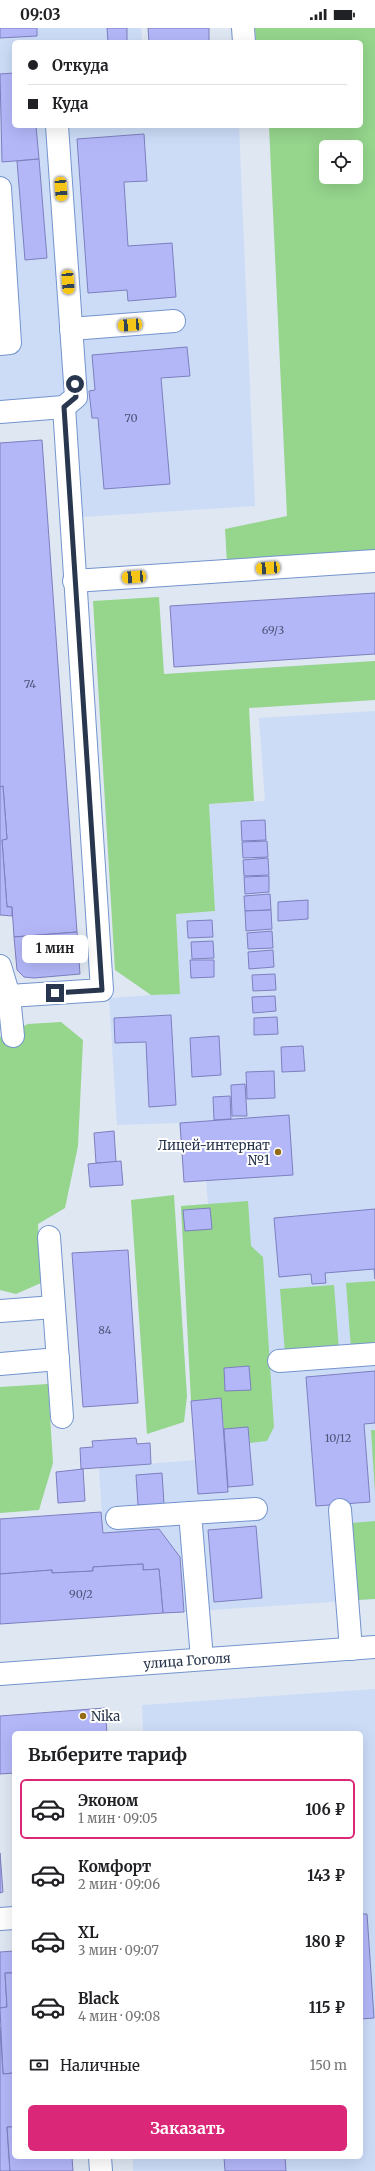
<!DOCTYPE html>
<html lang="ru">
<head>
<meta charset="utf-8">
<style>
	:root { --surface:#fff; --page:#f6f6f6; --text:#202124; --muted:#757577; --line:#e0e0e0; --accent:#db2777 }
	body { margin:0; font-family:Merriweather,serif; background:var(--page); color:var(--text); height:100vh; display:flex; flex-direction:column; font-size:15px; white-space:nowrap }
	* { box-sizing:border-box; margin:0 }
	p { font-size:13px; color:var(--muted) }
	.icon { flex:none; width:22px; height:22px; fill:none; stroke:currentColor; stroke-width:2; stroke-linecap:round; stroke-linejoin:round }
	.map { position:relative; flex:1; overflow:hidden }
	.side { position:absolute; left:12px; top:1703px; width:351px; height:428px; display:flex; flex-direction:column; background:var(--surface); border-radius:6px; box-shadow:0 4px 16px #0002 }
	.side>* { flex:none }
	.banner { position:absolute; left:12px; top:12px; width:351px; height:88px; border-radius:6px; box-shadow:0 4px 16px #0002; display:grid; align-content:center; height:88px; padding:0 16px; background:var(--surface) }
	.fabs { position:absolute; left:319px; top:112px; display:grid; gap:8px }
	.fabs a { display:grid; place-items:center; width:44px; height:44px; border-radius:6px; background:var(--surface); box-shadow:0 4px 16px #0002; font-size:20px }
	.end { position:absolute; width:18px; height:18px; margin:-9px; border:5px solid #28364e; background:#fff; box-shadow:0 0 0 2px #fff }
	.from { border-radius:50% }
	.bubble { position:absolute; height:28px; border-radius:6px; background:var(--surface); box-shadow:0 4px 16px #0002; font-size:13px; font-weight:700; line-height:28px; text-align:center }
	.car { position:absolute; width:12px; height:24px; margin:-12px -6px; border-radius:5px; box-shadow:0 0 3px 1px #0007; background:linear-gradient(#f5c518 24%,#345 0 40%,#f5c518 0 76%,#345 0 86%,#f5c518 0) }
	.banner b { display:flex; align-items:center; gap:14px; height:38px; font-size:15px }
	.banner b+b { border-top:1px solid var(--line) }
	.banner i { width:10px; height:10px; background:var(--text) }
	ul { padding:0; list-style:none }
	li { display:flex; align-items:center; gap:12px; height:60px; margin:0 8px 6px; padding:0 8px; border:2px solid transparent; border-radius:6px }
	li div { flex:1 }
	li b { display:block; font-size:15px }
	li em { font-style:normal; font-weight:700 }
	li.on { border-color:var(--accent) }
	li>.icon { width:36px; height:36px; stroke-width:1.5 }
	h2 { padding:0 16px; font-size:18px; line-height:48px }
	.pay { display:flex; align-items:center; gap:10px; height:44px; padding:0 16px; font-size:15px }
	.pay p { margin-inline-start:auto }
	.button { display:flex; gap:8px; margin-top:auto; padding:8px 16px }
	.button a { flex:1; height:46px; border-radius:6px; background:var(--accent); color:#fff; font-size:16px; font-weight:700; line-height:46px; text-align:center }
	.status { display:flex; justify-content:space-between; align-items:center; height:28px; padding:0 20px; background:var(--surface); direction:ltr }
	.status svg { height:11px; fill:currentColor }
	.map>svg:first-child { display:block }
</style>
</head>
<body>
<div class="status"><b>09:03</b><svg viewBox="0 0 49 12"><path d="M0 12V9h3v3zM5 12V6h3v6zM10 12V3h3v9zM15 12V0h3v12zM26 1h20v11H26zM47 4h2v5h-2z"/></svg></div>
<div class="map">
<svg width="375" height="2143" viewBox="0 0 375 2143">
	<rect width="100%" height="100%" fill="#dfe7f3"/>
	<g fill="#ccdcf7">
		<path d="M0,0H141L142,14H14V98H239L255,478L82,489L76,389L0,394Z"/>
		<path d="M375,683V1571L184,1584L180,1529L159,1501L103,1505L99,1440L195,1432L181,1178L208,1176L206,1153L184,1154L179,1095L117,1097L109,970L180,965L176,886L215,883L209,776L265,773L259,690Z"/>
		<path d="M375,1661V2143H133V2129H361V1705H143L142,1677Z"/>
	</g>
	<g fill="#95d58c" fill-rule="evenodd">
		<path d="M255,0H375V522L227,535L225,501L287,488L269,98H361V14H256ZM326,119H356V149H326Z"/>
		<path d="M159,569L164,646L375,633V672L249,680L254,773L209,776L215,883L176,886L180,966L151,967L115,942L93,573Z"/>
		<path d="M61,994L83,1012L78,1118L65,1180L38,1196L41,1255L16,1266L0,1262V1009L28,996Z"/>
		<path d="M174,1167L187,1368L184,1394L147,1406L131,1172Z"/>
		<path d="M248,1173L251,1218L263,1229L274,1399L267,1413L250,1415L248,1400L224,1401L221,1370L191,1373L181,1178Z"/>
		<path d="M375,1253V1313L372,1319L351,1321L346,1255Z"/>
		<path d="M334,1257L339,1322L285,1326L280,1261Z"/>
		<path d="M48,1356L53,1435L39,1482L0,1485V1359Z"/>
		<path d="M371,1402H375V1465Z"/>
		<path d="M375,1493V1571L356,1572L351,1495Z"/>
	</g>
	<g fill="#b3b7f8" stroke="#7d7fbe">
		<path d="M0,0H37V8L0,10Z"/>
		<path d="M107,0H127V14H108Z"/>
		<path d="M148,0H209V14H149Z"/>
		<path d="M14,45V98H36L39,131L2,134L0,46Z"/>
		<path d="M144,106L147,153L124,154L128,218L172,215L176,269L128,273L127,262L88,265L77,111Z"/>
		<path d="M39,131L47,230L25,232L17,133Z"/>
		<path d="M187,319L190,348L161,350L170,456L104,461L98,390H92L89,363L95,362L92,327Z"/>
		<path d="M42,412L77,904L14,909L12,879H7L2,812L7,811L3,758L0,759V415Z"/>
		<path d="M375,565V626L174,639L170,578Z"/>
		<path d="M3,758L7,811L2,812L7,879H12V888L0,887V759Z"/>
		<path d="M265,792L266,812L242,813L241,793Z"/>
		<path d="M267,813L268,829L243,830L242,814Z"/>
		<path d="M268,830L269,847L244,848L243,832Z"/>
		<path d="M269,848V864L245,866L244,849Z"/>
		<path d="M270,866L271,882L245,883L244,868Z"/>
		<path d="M308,872V891L278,893V874Z"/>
		<path d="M271,882L272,901L246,903L245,883Z"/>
		<path d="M212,892L213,909L188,910L187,893Z"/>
		<path d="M272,903L273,920L248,921L247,905Z"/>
		<path d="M77,904L80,946L34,950L24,949L17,942L14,909Z"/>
		<path d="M213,913L214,930L192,931L191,914Z"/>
		<path d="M273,922L274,939L249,941L248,924Z"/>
		<path d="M190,932H214V949L191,950Z"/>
		<path d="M275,946L276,962L253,963L252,947Z"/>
		<path d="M275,968L276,983L253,985L252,969Z"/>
		<path d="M171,987L176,1077L149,1079L146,1014L115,1015L114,990Z"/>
		<path d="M277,989L278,1006L254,1007V990Z"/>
		<path d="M219,1008L221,1047L192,1049L190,1010Z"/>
		<path d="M303,1018L305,1043L282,1044L281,1019Z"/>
		<path d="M274,1043L275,1070L247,1071L246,1044Z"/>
		<path d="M245,1056L247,1088H232L231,1057Z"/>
		<path d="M230,1068L231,1091L214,1092L213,1069Z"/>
		<path d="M289,1087L293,1147L184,1154L180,1095Z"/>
		<path d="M114,1103L116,1134L96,1135L94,1105Z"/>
		<path d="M121,1133L123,1157L90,1159L88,1136Z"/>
		<path d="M210,1180L212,1201L185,1203L183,1182Z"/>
		<path d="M375,1181V1251L374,1241L325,1245L326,1255L312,1256L311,1246L279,1249L274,1190Z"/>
		<path d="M128,1222L138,1375L83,1379L72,1225Z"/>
		<path d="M249,1338L251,1362L225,1363L224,1340Z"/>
		<path d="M375,1343V1395L364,1396L370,1474L316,1478L306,1349Z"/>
		<path d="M221,1370L228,1464L198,1466L191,1373Z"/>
		<path d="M248,1399L253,1457L228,1459L224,1401Z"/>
		<path d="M136,1410L137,1416L150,1415L151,1436L81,1441L80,1420L93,1419L92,1413Z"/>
		<path d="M83,1441L85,1473L58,1475L56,1444Z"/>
		<path d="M162,1445L164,1476L138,1477L136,1447Z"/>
		<path d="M101,1484L103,1505L159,1501L180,1529L184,1584L163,1585L159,1541L143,1542V1536L93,1539V1543L52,1545V1542L0,1546V1491Z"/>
		<path d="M256,1498L262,1570L214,1574L208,1502Z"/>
		<path d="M143,1536V1542L159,1541L163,1585L0,1596V1546L52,1542V1545L93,1543V1539Z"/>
		<path d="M105,1680L107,1705H14V1745L0,1746V1688Z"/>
		<path d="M0,1825L3,1864L0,1865Z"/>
		<path d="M361,1886H367L374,1990L361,1991Z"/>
		<path d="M14,1923V1945H5L7,1979L0,1980V1924Z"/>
		<path d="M5,1945H14V2053L13,2045L3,2046L0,1980L7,1979Z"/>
		<path d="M0,1999L3,2046L13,2045L14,2099H7L10,2143H0Z"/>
		<path d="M7,2099H14V2129H72L73,2143H10Z"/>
		<path d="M224,2129H285L286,2143H225Z"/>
	</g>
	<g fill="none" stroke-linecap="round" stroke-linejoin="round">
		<defs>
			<g id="minor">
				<path d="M243,0L244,14"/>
				<path d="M57,98L76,369L64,379"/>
				<path d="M0,160L10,315L0,316"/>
				<path d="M71,301L174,293"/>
				<path d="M0,384L64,379L102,962L9,968"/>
				<path d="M74,553L375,533"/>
				<path d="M0,938L9,968L13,1008"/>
				<path d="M49,1209L62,1389"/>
				<path d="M0,1283L54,1279"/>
				<path d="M279,1333L375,1326"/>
				<path d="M0,1336L58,1331"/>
				<path d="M340,1482L351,1621"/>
				<path d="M117,1490L190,1485"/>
				<path d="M202,1631L190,1485L256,1481"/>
				<path d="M0,1646L375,1619"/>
				<path d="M0,1891L14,1890"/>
				<path d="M100,2129L101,2143"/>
			</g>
		</defs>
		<use href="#minor" stroke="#7394cd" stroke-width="24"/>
		<use href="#minor" stroke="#fff" stroke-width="22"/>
	</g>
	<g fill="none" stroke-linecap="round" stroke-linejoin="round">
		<path stroke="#28364e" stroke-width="5" d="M55,965L102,962L64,379L76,369L75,356"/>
	</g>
	<g fill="#946c15" stroke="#fff" stroke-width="1.5">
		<circle cx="278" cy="1124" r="4"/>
		<circle cx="83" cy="1688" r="4"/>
	</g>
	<g text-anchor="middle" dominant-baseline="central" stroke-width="4" stroke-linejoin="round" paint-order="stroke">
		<g font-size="11" fill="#4b5678">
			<text x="131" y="390">70</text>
			<text x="273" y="602">69/3</text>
			<text x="30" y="656">74</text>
			<text x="105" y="1302">84</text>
			<text x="338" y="1410">10/12</text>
			<text x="81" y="1566">90/2</text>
		</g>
		<g font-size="13" fill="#28364e" stroke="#fff" text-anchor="end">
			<text x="270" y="1117">Лицей-интернат<tspan x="270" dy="15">№1</tspan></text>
			<text x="91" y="1688" text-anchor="start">Nika</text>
		</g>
		<g font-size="13" fill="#28364e" stroke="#fff">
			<text transform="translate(187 1633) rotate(-4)">улица Гоголя</text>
		</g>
	</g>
</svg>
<div class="fabs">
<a><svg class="icon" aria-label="locate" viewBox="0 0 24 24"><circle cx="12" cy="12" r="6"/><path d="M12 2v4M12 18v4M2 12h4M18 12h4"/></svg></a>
</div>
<i class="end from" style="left:75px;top:356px"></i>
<i class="end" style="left:55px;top:965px"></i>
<div class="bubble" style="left:22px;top:907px;width:66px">1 мин</div>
<i class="car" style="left:61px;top:161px;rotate:176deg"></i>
<i class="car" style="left:68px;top:254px;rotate:176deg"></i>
<i class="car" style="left:130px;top:297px;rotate:266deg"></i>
<i class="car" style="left:268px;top:540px;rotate:266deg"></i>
<i class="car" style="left:134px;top:549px;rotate:266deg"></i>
<div class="banner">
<b><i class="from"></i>Откуда</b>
<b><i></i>Куда</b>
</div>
<section class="side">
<h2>Выберите тариф</h2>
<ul>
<li class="on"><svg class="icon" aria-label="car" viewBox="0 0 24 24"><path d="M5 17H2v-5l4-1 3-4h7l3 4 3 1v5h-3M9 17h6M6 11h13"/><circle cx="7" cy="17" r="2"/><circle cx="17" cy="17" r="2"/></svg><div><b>Эконом</b><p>1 мин · 09:05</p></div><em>106 ₽</em></li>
<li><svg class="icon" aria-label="car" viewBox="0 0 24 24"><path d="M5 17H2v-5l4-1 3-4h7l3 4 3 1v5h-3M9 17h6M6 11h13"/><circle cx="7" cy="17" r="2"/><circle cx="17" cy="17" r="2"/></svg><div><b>Комфорт</b><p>2 мин · 09:06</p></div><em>143 ₽</em></li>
<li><svg class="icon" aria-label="car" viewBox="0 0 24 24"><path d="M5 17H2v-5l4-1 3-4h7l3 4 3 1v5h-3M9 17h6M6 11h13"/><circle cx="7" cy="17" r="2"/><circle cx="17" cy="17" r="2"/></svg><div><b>XL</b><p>3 мин · 09:07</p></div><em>180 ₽</em></li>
<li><svg class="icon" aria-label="car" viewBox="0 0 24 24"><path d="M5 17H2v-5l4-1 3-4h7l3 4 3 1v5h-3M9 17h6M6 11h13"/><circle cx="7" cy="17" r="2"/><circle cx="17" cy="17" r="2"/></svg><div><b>Black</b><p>4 мин · 09:08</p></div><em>115 ₽</em></li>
</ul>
<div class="pay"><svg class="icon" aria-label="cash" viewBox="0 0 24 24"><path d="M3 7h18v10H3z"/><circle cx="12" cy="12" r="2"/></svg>Наличные<p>150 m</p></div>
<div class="button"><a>Заказать</a></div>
</section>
</div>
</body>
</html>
